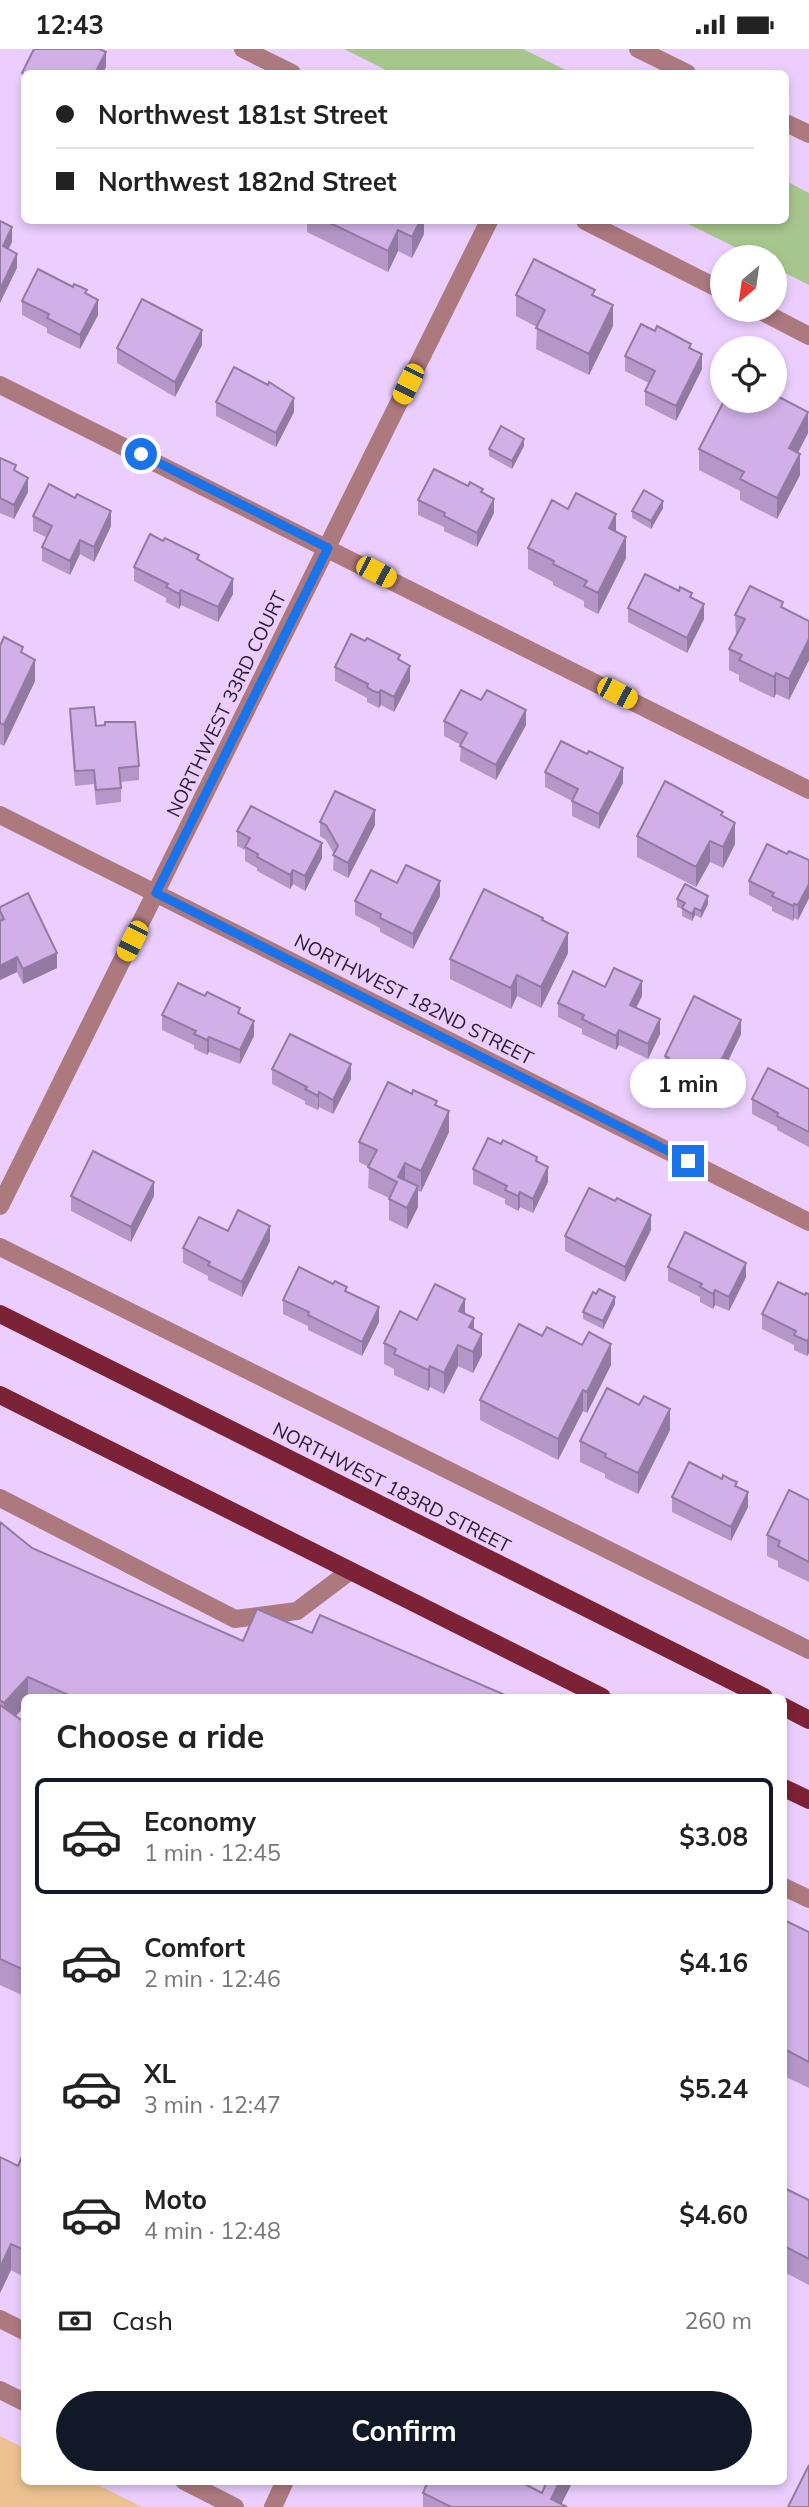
<!DOCTYPE html>
<html lang="en">
<head>
<meta charset="utf-8">
<style>
	:root { --surface:#fff; --page:#f6f6f6; --text:#222; --muted:#767676; --line:#e0e0e0; --accent:#111827 }
	body { margin:0; font-family:Mulish,sans-serif; background:var(--page); color:var(--text); height:100vh; display:flex; flex-direction:column; font-size:26px; white-space:nowrap }
	* { box-sizing:border-box; margin:0 }
	p { font-size:23px; color:var(--muted) }
	.icon { flex:none; width:38px; height:38px; fill:none; stroke:currentColor; stroke-width:2; stroke-linecap:round; stroke-linejoin:round }
	.map { position:relative; flex:1; overflow:hidden }
	.drawer { position:absolute; left:21px; top:1645px; width:766px; height:791px; display:flex; flex-direction:column; background:var(--surface); border-radius:10px; box-shadow:0 4px 10px #0003 }
	.drawer>* { flex:none }
	.hud { position:absolute; left:21px; top:21px; width:768px; height:154px; border-radius:10px; box-shadow:0 4px 10px #0003; display:grid; align-content:center; height:154px; padding:0 35px; background:var(--surface) }
	.needle { width:46px; rotate:209deg }
	.buttons { position:absolute; left:710px; top:196px; display:grid; gap:14px }
	.buttons a { display:grid; place-items:center; width:77px; height:77px; border-radius:50%; background:var(--surface); box-shadow:0 4px 10px #0003; font-size:35px }
	.end { position:absolute; width:32px; height:32px; margin:-16px; border:9px solid #1a73e8; background:#fff; box-shadow:0 0 0 4px #fff }
	.from { border-radius:50% }
	.bubble { position:absolute; height:49px; border-radius:24px; background:var(--surface); box-shadow:0 4px 10px #0003; font-size:23px; font-weight:700; line-height:49px; text-align:center }
	.car { position:absolute; width:21px; height:42px; margin:-21px -10px; border-radius:9px; box-shadow:0 0 5px 2px #0007; background:linear-gradient(#f5c518 24%,#345 0 40%,#f5c518 0 76%,#345 0 86%,#f5c518 0) }
	.hud b { display:flex; align-items:center; gap:24px; height:66px; font-size:26px }
	.hud b+b { border-top:2px solid var(--line) }
	.hud i { width:18px; height:18px; background:var(--text) }
	ul { padding:0; list-style:none }
	li { display:flex; align-items:center; gap:21px; height:116px; margin:0 14px 10px; padding:0 21px; border:4px solid transparent; border-radius:10px }
	li div { flex:1 }
	li b { display:block; font-size:26px }
	li em { font-style:normal; font-weight:700 }
	li.active { border-color:var(--accent) }
	li>.icon { width:63px; height:63px; stroke-width:1.5 }
	h2 { padding:0 35px; font-size:32px; line-height:84px }
	.pay { display:flex; align-items:center; gap:18px; height:77px; padding:0 35px; font-size:26px }
	.pay p { margin-inline-start:auto }
	.action { display:flex; gap:14px; margin-top:auto; padding:14px 35px }
	.action a { flex:1; height:80px; border-radius:42px; background:var(--accent); color:#fff; font-size:28px; font-weight:700; line-height:80px; text-align:center }
	.status { display:flex; justify-content:space-between; align-items:center; height:49px; padding:0 35px; background:var(--surface); direction:ltr }
	.status svg { height:19px; fill:currentColor }
	.map>svg:first-child { display:block }
</style>
</head>
<body>
<div class="status"><b>12:43</b><svg viewBox="0 0 49 12"><path d="M0 12V9h3v3zM5 12V6h3v6zM10 12V3h3v9zM15 12V0h3v12zM26 1h20v11H26zM47 4h2v5h-2z"/></svg></div>
<div class="map">
<svg width="809" height="2458" viewBox="0 0 809 2458">
	<rect width="100%" height="100%" fill="#ebcefe"/>
	<path fill="#ecc290" d="M0,2387L24,2399V2432L92,2433L142,2458H0Z"/>
	<g fill="#a7c68d">
		<path d="M344,0H523L572,24H392Z"/>
		<path d="M786,132L809,144V236L775,219V208H755L682,172H786Z"/>
	</g>
	<g fill="none" stroke-linecap="round" stroke-linejoin="round">
		<g stroke="#ac797f" stroke-width="18">
			<path d="M243,0L292,24"/>
			<path d="M638,0L687,24"/>
			<path d="M786,74L809,85"/>
			<path d="M585,172L723,242"/>
			<path d="M759,261L809,287"/>
			<path d="M0,336L809,741"/>
			<path d="M0,766L809,1173"/>
			<path d="M0,1157L489,172"/>
			<path d="M0,1198L809,1601"/>
			<path d="M0,1449L235,1570L297,1562L350,1522"/>
			<path d="M784,1838L809,1850"/>
			<path d="M0,2270L24,2282"/>
			<path d="M0,2341L24,2353"/>
			<path d="M184,2432L235,2458"/>
			<path d="M273,2458L285,2432"/>
		</g>
		<g stroke="#7b2236" stroke-width="18">
			<path d="M0,1265L764,1648"/>
			<path d="M0,1346L602,1648"/>
			<path d="M784,1658L809,1671"/>
			<path d="M784,1739L809,1751"/>
		</g>
	</g>
	<g fill="#b497c8">
		<path d="M106,18L24,24V40L22,39V24Z"/>
		<path d="M307,172H424V185L412,209L398,202L388,223L307,183Z"/>
		<path d="M87,245L98,266L80,300L47,284V279L22,266V252Z"/>
		<path d="M516,246L595,248L613,277L589,326L536,300L537,278L516,267Z"/>
		<path d="M202,296L175,348L117,314V299Z"/>
		<path d="M691,300L702,320L676,372L645,356V342L649,334L625,322V307Z"/>
		<path d="M216,353L294,363L276,398L216,367Z"/>
		<path d="M808,384L798,404L800,426L777,470L740,451V442L699,421V400Z"/>
		<path d="M524,397L512,420L489,407V400Z"/>
		<path d="M0,409L16,423L28,443L14,470L0,464Z"/>
		<path d="M483,444L494,464L477,498L444,482V478L418,466V451Z"/>
		<path d="M663,459L651,480L632,469V462Z"/>
		<path d="M33,467L111,477L94,513L80,505L70,526L42,512V498L46,488L33,482Z"/>
		<path d="M616,483L626,509L598,565L584,558V552L553,536V533L528,520V499Z"/>
		<path d="M199,511L233,545L218,573L181,556L179,560L166,553V549L134,532V518Z"/>
		<path d="M692,549L704,570L687,604L628,573V559Z"/>
		<path d="M783,559L809,572V611L789,651L776,645L774,649L739,632V626L729,621V600L736,587L735,566Z"/>
		<path d="M0,597L23,605L35,632L4,697L0,695Z"/>
		<path d="M400,612L410,632L394,663L381,656L379,659L367,653V649L335,632V618Z"/>
		<path d="M481,651L526,676L496,731L460,712L461,696L444,687V672Z"/>
		<path d="M70,660L96,677L139,717V731L121,733V753L96,756L94,735L75,737L70,675Z"/>
		<path d="M545,723L623,734L599,780L572,767V752L545,738Z"/>
		<path d="M723,767L735,795L723,819L710,813L696,838L637,808V787Z"/>
		<path d="M320,773L375,776L348,829L333,821L334,805L326,791L320,787Z"/>
		<path d="M237,782L322,809L305,842L293,835L290,840L257,822V819L245,812V801L237,797Z"/>
		<path d="M787,805L809,811V849L798,871L794,869L793,872L772,862V858L749,846V832Z"/>
		<path d="M397,834L440,847L413,900L380,883V879L355,866V852Z"/>
		<path d="M677,850L708,855L701,869L695,866L692,872L682,867V860L677,858Z"/>
		<path d="M0,858L57,919L23,935L17,923L0,931Z"/>
		<path d="M543,871L568,904L541,959L517,947L511,960L450,930V910Z"/>
		<path d="M605,938L642,947L636,959L660,985L648,1010L619,996L616,1001L582,985V980L558,968V954Z"/>
		<path d="M162,966H240L254,987L240,1015L209,1003L207,1006L194,1000V996L162,981Z"/>
		<path d="M741,985L712,1045L707,1043L705,1046L667,1027V1022H665V1007Z"/>
		<path d="M272,1020L351,1030L333,1065L319,1058L318,1061L305,1055V1052L272,1035Z"/>
		<path d="M809,1040V1098L777,1081V1078L752,1065V1050Z"/>
		<path d="M437,1057L449,1083L421,1143L418,1142V1158L407,1180L389,1171V1149L368,1139L369,1118L359,1113V1093Z"/>
		<path d="M537,1113L548,1133L533,1164L520,1158L518,1162L505,1155V1150L473,1135V1120Z"/>
		<path d="M71,1147H154L131,1193L71,1162Z"/>
		<path d="M615,1152L651,1181L625,1233L565,1202V1187Z"/>
		<path d="M228,1182L270,1192L242,1248L208,1231V1227L183,1214V1199Z"/>
		<path d="M668,1218L746,1228L729,1262L715,1256L713,1260L700,1253V1248L668,1232Z"/>
		<path d="M347,1243L379,1273L362,1307L308,1281V1277L283,1265V1251Z"/>
		<path d="M596,1245L615,1255L603,1280L583,1270V1263Z"/>
		<path d="M809,1245V1304L807,1307L794,1301V1296L762,1280V1265Z"/>
		<path d="M465,1265L474,1280L482,1306L473,1324L458,1317L444,1345L430,1338L428,1342L394,1326V1320L384,1315V1294L417,1271Z"/>
		<path d="M542,1287L611,1316L587,1364L583,1362L558,1411L480,1371V1351Z"/>
		<path d="M639,1356L670,1381L638,1445L605,1429V1425L580,1413V1392Z"/>
		<path d="M737,1438L748,1458L731,1492L672,1463V1448Z"/>
		<path d="M809,1451V1533L778,1518V1512L767,1507V1486Z"/>
		<path d="M0,1473L32,1499L243,1592L312,1584L510,1648H24V1658L16,1667L24,1673V1947L0,1936Z"/>
		<path d="M784,1871L809,1883V2039L784,2027Z"/>
		<path d="M24,2103V2228L11,2221L0,2244V2108L18,2117Z"/>
		<path d="M784,2139L809,2151V2236L784,2223Z"/>
		<path d="M547,2432H573L561,2455L567,2458H423V2444H542Z"/>
	</g>
	<g fill="#927ba2">
		<path d="M106,3V18L103,24H95Z"/>
		<path d="M420,172H424V185L412,209V188Z"/>
		<path d="M12,178V193L3,212V197Z"/>
		<path d="M398,181V202L388,223V202Z"/>
		<path d="M17,205V219L0,254V240Z"/>
		<path d="M98,251V266L80,300V286Z"/>
		<path d="M613,256V277L589,326V305Z"/>
		<path d="M202,281V296L175,348V333Z"/>
		<path d="M702,305V320L676,372V357Z"/>
		<path d="M294,349V363L276,398V384Z"/>
		<path d="M808,363V384L789,420V399Z"/>
		<path d="M524,390V397L512,420V412Z"/>
		<path d="M800,405V426L777,470V449Z"/>
		<path d="M28,429V443L14,470V456Z"/>
		<path d="M494,450V464L477,498V484Z"/>
		<path d="M663,452V459L651,480V472Z"/>
		<path d="M111,462V477L94,513V498Z"/>
		<path d="M616,465V486L609,479Z"/>
		<path d="M626,488V509L598,565V544Z"/>
		<path d="M80,491V505L70,526V512Z"/>
		<path d="M233,530V545L218,573V558Z"/>
		<path d="M181,541V556L179,560V545Z"/>
		<path d="M704,555V570L687,604V589Z"/>
		<path d="M809,590V611L789,651V630Z"/>
		<path d="M35,611V632L4,697V676Z"/>
		<path d="M410,617V632L394,663V648Z"/>
		<path d="M776,624V645L774,649V628Z"/>
		<path d="M381,641V656L379,659V644Z"/>
		<path d="M526,661V676L496,731V716Z"/>
		<path d="M623,719V734L599,780V765Z"/>
		<path d="M375,761V776L348,829V814Z"/>
		<path d="M735,774V795L723,819V798Z"/>
		<path d="M710,792V813L696,838V818Z"/>
		<path d="M322,794V809L305,842V827Z"/>
		<path d="M293,821V835L290,840V826Z"/>
		<path d="M440,832V847L413,900V885Z"/>
		<path d="M809,835V849L798,871V856Z"/>
		<path d="M708,847V855L701,869V862Z"/>
		<path d="M794,855V869L793,872V857Z"/>
		<path d="M695,859V866L692,872V865Z"/>
		<path d="M568,884V904L541,959V938Z"/>
		<path d="M57,904V919L23,935V920Z"/>
		<path d="M17,908V923L0,931V917Z"/>
		<path d="M517,926V947L511,960V939Z"/>
		<path d="M642,932V947L630,971V956Z"/>
		<path d="M660,970V985L648,1010V995Z"/>
		<path d="M741,971V985L712,1045V1030Z"/>
		<path d="M254,972V987L240,1015V1001Z"/>
		<path d="M619,981V996L616,1001V987Z"/>
		<path d="M209,988V1003L207,1006V991Z"/>
		<path d="M351,1015V1030L333,1065V1051Z"/>
		<path d="M707,1028V1043L705,1046V1031Z"/>
		<path d="M319,1043V1058L318,1061V1047Z"/>
		<path d="M449,1062V1083L421,1143V1122Z"/>
		<path d="M405,1114V1135L398,1128Z"/>
		<path d="M548,1118V1133L533,1164V1150Z"/>
		<path d="M154,1133V1147L131,1193V1178Z"/>
		<path d="M418,1137V1158L407,1180V1159Z"/>
		<path d="M520,1143V1158L518,1162V1147Z"/>
		<path d="M651,1166V1181L625,1233V1218Z"/>
		<path d="M270,1177V1192L242,1248V1233Z"/>
		<path d="M746,1214V1228L729,1262V1248Z"/>
		<path d="M715,1241V1256L713,1260V1245Z"/>
		<path d="M615,1248V1255L603,1280V1272Z"/>
		<path d="M465,1250V1271L459,1262Z"/>
		<path d="M379,1258V1273L362,1307V1293Z"/>
		<path d="M474,1269V1290L469,1278Z"/>
		<path d="M482,1285V1306L473,1324V1303Z"/>
		<path d="M809,1289V1304L807,1307V1292Z"/>
		<path d="M611,1295V1316L587,1364V1343Z"/>
		<path d="M458,1296V1317L444,1345V1324Z"/>
		<path d="M430,1317V1338L428,1342V1321Z"/>
		<path d="M583,1341V1362L558,1411V1390Z"/>
		<path d="M670,1360V1381L638,1445V1424Z"/>
		<path d="M748,1443V1458L731,1492V1478Z"/>
		<path d="M28,1628V1648H24V1658L4,1680V1654Z"/>
		<path d="M11,2195V2221L0,2244V2218Z"/>
		<path d="M560,2432H573L560,2458L551,2450Z"/>
	</g>
	<g fill="#d1b0e8" stroke="#927ba2" stroke-width="2">
		<path d="M34,0H100L106,3L95,24L24,25L22,24Z"/>
		<path d="M0,172L12,178L3,197L17,205L0,240Z"/>
		<path d="M326,172H420L412,188L398,181L388,202Z"/>
		<path d="M534,210L595,241L592,246L613,256L589,305L536,279L545,261L516,246Z"/>
		<path d="M38,220L73,238L74,235L81,238L87,241L85,244L98,251L80,286L47,269L49,265L22,252Z"/>
		<path d="M142,250L202,281L175,333L117,299Z"/>
		<path d="M641,275L655,282L657,277L691,295L689,299L702,305L676,357L645,342L655,322L625,307Z"/>
		<path d="M234,318L268,336L269,333L294,349L276,384L216,353Z"/>
		<path d="M775,346L808,363L789,399L800,405L777,449L740,430L744,423L699,400L724,352H775Z"/>
		<path d="M501,377L524,390L512,412L489,400Z"/>
		<path d="M0,409L16,416L14,421L28,429L14,456L0,449Z"/>
		<path d="M434,420L468,437L470,433L483,440L481,443L494,450L477,484L444,467L445,464L418,451Z"/>
		<path d="M49,435L75,449L77,445L111,462L94,498L80,491L70,512L42,498L52,477L33,467Z"/>
		<path d="M644,441L663,452L651,472L632,462Z"/>
		<path d="M576,444L616,465L609,479L626,488L598,544L584,537L587,532L553,515L554,512L528,499L552,451L568,460Z"/>
		<path d="M150,485L163,492L165,489L199,506L197,510L233,530L218,558L181,541L179,545L166,538L168,535L134,518Z"/>
		<path d="M645,525L679,542L680,538L692,544L690,548L704,555L687,589L628,559Z"/>
		<path d="M750,537L783,553L781,558L809,572V590L789,630L776,624L774,628L739,611L742,606L729,600L745,570L735,566Z"/>
		<path d="M351,585L365,592L367,589L400,606L398,610L410,617L394,648L381,641L379,644L373,642L367,638L368,635L335,618Z"/>
		<path d="M4,588L23,598L21,603L35,611L4,676L0,674V597Z"/>
		<path d="M461,641L481,651L487,641L526,661L496,716L460,697L467,684L444,672Z"/>
		<path d="M94,658L96,677L105,676V673H135L139,717L119,719L121,739L96,741L94,721L75,722L70,660Z"/>
		<path d="M561,692L587,705L589,702L623,719L599,765L572,752L578,740L545,723Z"/>
		<path d="M665,732L723,763L721,766L735,774L723,798L710,792L696,818L637,787Z"/>
		<path d="M335,742L375,761L348,814L333,806L338,797L326,776L320,773Z"/>
		<path d="M251,757L322,794L305,827L293,821L290,826L257,808L258,805L245,798L250,789L237,782Z"/>
		<path d="M767,795L787,805L789,802L809,811V835L798,856L794,855L793,857L772,847L774,844L749,832Z"/>
		<path d="M406,816L440,832L413,885L380,869L381,865L355,852L371,821L397,834Z"/>
		<path d="M685,835L708,847L701,862L695,859L692,865L682,859L685,854L677,850Z"/>
		<path d="M484,840L543,869L542,871L568,884L541,938L517,926L511,939L450,910Z"/>
		<path d="M28,844L57,904L23,920L17,908L0,917V872L4,870L0,862V858Z"/>
		<path d="M614,919L642,932L630,956L660,970L648,995L619,981L616,987L582,970L584,966L558,954L573,922L605,938Z"/>
		<path d="M178,934L205,947L207,943L240,959L238,964L254,972L240,1001L209,988L207,991L194,985L196,982L162,966Z"/>
		<path d="M694,947L741,971L712,1030L707,1028L705,1031L667,1012L669,1009L665,1007Z"/>
		<path d="M290,985L351,1015L333,1051L319,1043L318,1047L305,1040L307,1038L272,1020Z"/>
		<path d="M768,1019L809,1040V1083L777,1067L778,1064L752,1050Z"/>
		<path d="M388,1033L412,1045L413,1041L437,1052L435,1056L449,1062L421,1122L405,1114L398,1128L418,1137L407,1159L389,1150L397,1133L368,1118L377,1101L359,1093Z"/>
		<path d="M488,1089L501,1095L503,1091L537,1108L536,1112L548,1118L533,1150L520,1143L518,1147L505,1141L507,1137L473,1120Z"/>
		<path d="M93,1102L154,1133L131,1178L71,1147Z"/>
		<path d="M589,1139L615,1152L617,1149L651,1166L625,1218L565,1187Z"/>
		<path d="M238,1161L270,1177L242,1233L208,1216L210,1213L183,1199L199,1168L228,1182Z"/>
		<path d="M685,1183L746,1214L729,1248L715,1241L713,1245L700,1238L702,1235L668,1218Z"/>
		<path d="M299,1218L333,1235L335,1232L347,1238L345,1242L379,1258L362,1293L308,1266L309,1263L283,1251Z"/>
		<path d="M778,1233L805,1246L806,1244L809,1245V1289L807,1292L794,1286L796,1282L762,1265Z"/>
		<path d="M435,1235L465,1250L459,1262L474,1269L469,1278L482,1285L473,1303L458,1296L444,1324L430,1317L428,1321L394,1305L396,1300L384,1294L400,1262L417,1271Z"/>
		<path d="M599,1240L615,1248L603,1272L583,1263L593,1243L596,1245Z"/>
		<path d="M519,1275L542,1287L547,1278L582,1296L589,1283L611,1295L587,1343L583,1341L558,1390L480,1351Z"/>
		<path d="M607,1339L639,1356L644,1347L670,1360L638,1424L605,1408L606,1405L580,1392Z"/>
		<path d="M689,1413L722,1430L723,1426L730,1430L737,1433L735,1437L748,1443L731,1478L672,1448Z"/>
		<path d="M789,1441L809,1451V1513L778,1497L780,1492L767,1486Z"/>
		<path d="M0,1473L32,1499L243,1592L257,1560L312,1584L320,1566L510,1648H73L28,1628L4,1654L0,1651Z"/>
		<path d="M0,1656L24,1673V1921L0,1910Z"/>
		<path d="M784,1871L809,1883V2013L784,2000Z"/>
		<path d="M24,2103V2201L11,2195L0,2218V2108L18,2117Z"/>
		<path d="M784,2139L809,2151V2210L784,2197Z"/>
		<path d="M809,2416V2458H788Z"/>
		<path d="M428,2432H519L542,2444L547,2432H560L551,2450L567,2458H451L423,2444Z"/>
	</g>
	<g fill="none" stroke-linecap="round" stroke-linejoin="round">
		<path stroke="#1a73e8" stroke-width="9" d="M141,405L328,499L156,844L688,1112"/>
	</g>
	<g text-anchor="middle" dominant-baseline="central" stroke-width="5" stroke-linejoin="round" paint-order="stroke">
		<g font-size="19" fill="#25182e" stroke="#ebcefe">
			<text transform="translate(226 655) rotate(-64)">NORTHWEST 33RD COURT</text>
			<text transform="translate(414 950) rotate(27)">NORTHWEST 182ND STREET</text>
			<text transform="translate(392 1438) rotate(27)">NORTHWEST 183RD STREET</text>
		</g>
	</g>
</svg>
<div class="buttons">
<a><svg class="needle" viewBox="-14 -14 28 28"><path d="M0-13l5 13h-10z" fill="#e53935"/><path d="M0 13l5-13h-10z" fill="#767676"/></svg></a>
<a><svg class="icon" aria-label="locate" viewBox="0 0 24 24"><circle cx="12" cy="12" r="6"/><path d="M12 2v4M12 18v4M2 12h4M18 12h4"/></svg></a>
</div>
<i class="end from" style="left:141px;top:405px"></i>
<i class="end" style="left:688px;top:1112px"></i>
<div class="bubble" style="left:630px;top:1010px;width:116px">1 min</div>
<i class="car" style="left:408px;top:335px;rotate:206deg"></i>
<i class="car" style="left:376px;top:523px;rotate:117deg"></i>
<i class="car" style="left:617px;top:644px;rotate:117deg"></i>
<i class="car" style="left:132px;top:892px;rotate:207deg"></i>
<div class="hud">
<b><i class="from"></i>Northwest 181st Street</b>
<b><i></i>Northwest 182nd Street</b>
</div>
<section class="drawer">
<h2>Choose a ride</h2>
<ul>
<li class="active"><svg class="icon" aria-label="car" viewBox="0 0 24 24"><path d="M5 17H2v-5l4-1 3-4h7l3 4 3 1v5h-3M9 17h6M6 11h13"/><circle cx="7" cy="17" r="2"/><circle cx="17" cy="17" r="2"/></svg><div><b>Economy</b><p>1 min · 12:45</p></div><em>$3.08</em></li>
<li><svg class="icon" aria-label="car" viewBox="0 0 24 24"><path d="M5 17H2v-5l4-1 3-4h7l3 4 3 1v5h-3M9 17h6M6 11h13"/><circle cx="7" cy="17" r="2"/><circle cx="17" cy="17" r="2"/></svg><div><b>Comfort</b><p>2 min · 12:46</p></div><em>$4.16</em></li>
<li><svg class="icon" aria-label="car" viewBox="0 0 24 24"><path d="M5 17H2v-5l4-1 3-4h7l3 4 3 1v5h-3M9 17h6M6 11h13"/><circle cx="7" cy="17" r="2"/><circle cx="17" cy="17" r="2"/></svg><div><b>XL</b><p>3 min · 12:47</p></div><em>$5.24</em></li>
<li><svg class="icon" aria-label="car" viewBox="0 0 24 24"><path d="M5 17H2v-5l4-1 3-4h7l3 4 3 1v5h-3M9 17h6M6 11h13"/><circle cx="7" cy="17" r="2"/><circle cx="17" cy="17" r="2"/></svg><div><b>Moto</b><p>4 min · 12:48</p></div><em>$4.60</em></li>
</ul>
<div class="pay"><svg class="icon" aria-label="cash" viewBox="0 0 24 24"><path d="M3 7h18v10H3z"/><circle cx="12" cy="12" r="2"/></svg>Cash<p>260 m</p></div>
<div class="action"><a>Confirm</a></div>
</section>
</div>
</body>
</html>
